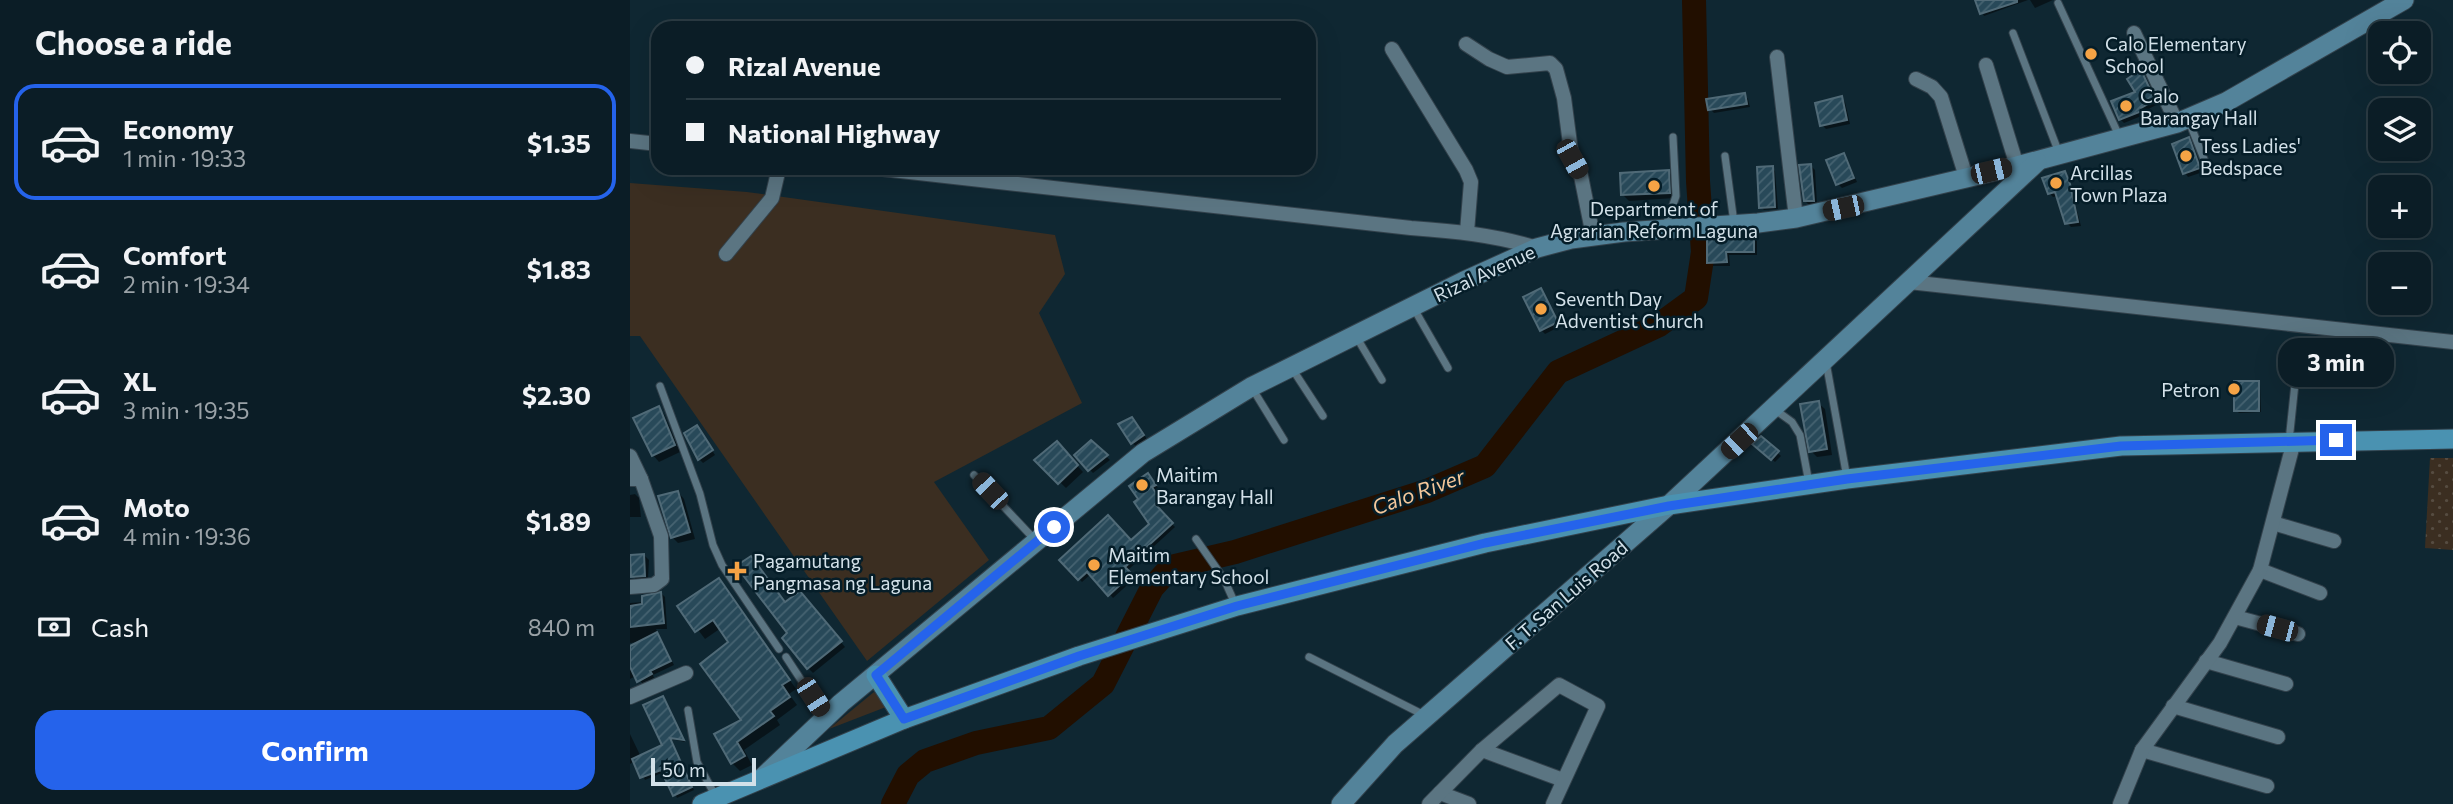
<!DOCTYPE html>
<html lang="en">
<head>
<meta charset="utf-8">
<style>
	:root { --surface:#0b1d26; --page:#192a32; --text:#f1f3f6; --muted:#9aa2a7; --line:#2b3b43; --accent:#2563eb }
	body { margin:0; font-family:Commissioner,sans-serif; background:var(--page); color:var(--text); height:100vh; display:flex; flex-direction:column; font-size:26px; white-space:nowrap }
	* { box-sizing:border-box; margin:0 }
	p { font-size:23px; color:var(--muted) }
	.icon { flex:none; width:38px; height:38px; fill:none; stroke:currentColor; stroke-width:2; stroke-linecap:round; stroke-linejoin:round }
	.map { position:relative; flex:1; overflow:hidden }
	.details { display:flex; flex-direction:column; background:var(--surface); width:630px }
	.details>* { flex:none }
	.top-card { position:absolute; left:21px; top:21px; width:665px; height:154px; border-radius:21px; box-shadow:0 7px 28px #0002,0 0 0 2px var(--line); display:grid; align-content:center; height:154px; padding:0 35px; background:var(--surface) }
	.buttons { position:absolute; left:1738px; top:21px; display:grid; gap:14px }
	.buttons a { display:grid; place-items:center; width:63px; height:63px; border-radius:14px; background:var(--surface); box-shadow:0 7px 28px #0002,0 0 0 2px var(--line); font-size:35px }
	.scale { position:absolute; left:21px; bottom:18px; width:105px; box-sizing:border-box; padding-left:7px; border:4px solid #d3e1e9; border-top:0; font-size:19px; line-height:24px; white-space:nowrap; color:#d3e1e9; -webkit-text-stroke:5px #051d28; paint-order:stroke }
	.end { position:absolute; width:32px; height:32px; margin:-16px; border:9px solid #2563eb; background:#fff; box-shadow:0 0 0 4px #fff }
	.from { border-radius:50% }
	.bubble { position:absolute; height:49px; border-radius:21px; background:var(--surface); box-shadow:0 7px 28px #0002,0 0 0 2px var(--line); font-size:23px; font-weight:700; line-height:49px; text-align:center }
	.car { position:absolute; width:21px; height:42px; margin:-21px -10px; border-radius:9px; box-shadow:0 0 5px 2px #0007; background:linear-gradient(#222 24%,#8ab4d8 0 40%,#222 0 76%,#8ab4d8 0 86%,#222 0) }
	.top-card b { display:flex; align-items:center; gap:24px; height:66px; font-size:26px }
	.top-card b+b { border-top:2px solid var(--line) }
	.top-card i { width:18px; height:18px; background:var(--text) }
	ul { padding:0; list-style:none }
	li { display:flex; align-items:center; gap:21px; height:116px; margin:0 14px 10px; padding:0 21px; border:4px solid transparent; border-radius:21px }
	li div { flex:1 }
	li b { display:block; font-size:26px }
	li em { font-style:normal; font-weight:700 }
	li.selected { border-color:var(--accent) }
	li>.icon { width:63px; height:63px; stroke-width:1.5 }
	h2 { padding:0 35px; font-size:32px; line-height:84px }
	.pay { display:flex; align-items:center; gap:18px; height:77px; padding:0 35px; font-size:26px }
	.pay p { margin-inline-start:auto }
	.cta { display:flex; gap:14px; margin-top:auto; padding:14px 35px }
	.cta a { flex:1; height:80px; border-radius:21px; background:var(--accent); color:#fff; font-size:28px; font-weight:700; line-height:80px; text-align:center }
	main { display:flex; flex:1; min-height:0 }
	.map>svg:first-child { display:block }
</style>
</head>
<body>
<main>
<section class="details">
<h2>Choose a ride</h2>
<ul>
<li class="selected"><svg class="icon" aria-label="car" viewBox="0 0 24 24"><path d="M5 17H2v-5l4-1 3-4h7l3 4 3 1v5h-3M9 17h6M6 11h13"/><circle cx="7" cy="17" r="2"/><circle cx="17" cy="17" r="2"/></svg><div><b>Economy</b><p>1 min · 19:33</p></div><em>$1.35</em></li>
<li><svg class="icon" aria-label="car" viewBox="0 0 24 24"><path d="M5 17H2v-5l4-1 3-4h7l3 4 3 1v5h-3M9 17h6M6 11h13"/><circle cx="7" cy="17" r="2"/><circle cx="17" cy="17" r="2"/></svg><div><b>Comfort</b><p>2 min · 19:34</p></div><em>$1.83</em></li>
<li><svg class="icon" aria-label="car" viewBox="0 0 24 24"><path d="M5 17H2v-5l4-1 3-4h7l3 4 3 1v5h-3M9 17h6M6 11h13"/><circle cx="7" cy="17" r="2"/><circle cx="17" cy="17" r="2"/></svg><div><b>XL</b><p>3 min · 19:35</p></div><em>$2.30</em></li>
<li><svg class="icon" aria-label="car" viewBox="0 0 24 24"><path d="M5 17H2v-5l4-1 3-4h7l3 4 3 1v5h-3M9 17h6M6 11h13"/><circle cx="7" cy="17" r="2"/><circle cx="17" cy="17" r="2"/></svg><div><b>Moto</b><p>4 min · 19:36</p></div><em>$1.89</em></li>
</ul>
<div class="pay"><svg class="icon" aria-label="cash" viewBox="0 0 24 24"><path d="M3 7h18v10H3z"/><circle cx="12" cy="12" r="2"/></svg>Cash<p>840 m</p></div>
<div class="cta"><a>Confirm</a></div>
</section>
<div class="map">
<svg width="1823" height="804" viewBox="0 0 1823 804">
	<defs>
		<pattern id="garden-dots" width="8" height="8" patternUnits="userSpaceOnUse" patternTransform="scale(1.75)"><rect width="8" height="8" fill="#3b2e21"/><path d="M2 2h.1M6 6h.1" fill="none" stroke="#564c41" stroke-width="1.8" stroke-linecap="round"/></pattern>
		<pattern id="building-hatch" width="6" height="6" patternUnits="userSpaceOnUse" patternTransform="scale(1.75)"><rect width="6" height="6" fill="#284959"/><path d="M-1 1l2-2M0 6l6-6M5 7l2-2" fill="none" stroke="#466371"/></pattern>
	</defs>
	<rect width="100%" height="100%" fill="#0f2732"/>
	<g fill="#3b2e21">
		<path d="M0,183L117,192L425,235L435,274L409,313L452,403L304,482L359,560L237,661L10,336H0Z"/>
		<path d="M244,692L256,707L199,729Z"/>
	</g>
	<path fill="url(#garden-dots)" d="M1800,458H1823V550L1795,548Z"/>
	<g fill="#0007">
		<path d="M1347,0H1398L1354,16Z"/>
		<path d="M1400,0H1423L1405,8Z"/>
		<path d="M1511,72L1528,104L1513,112L1514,115L1494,123L1490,119L1507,92Z"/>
		<path d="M1114,95L1118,99L1120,107L1084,113L1080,109Z"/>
		<path d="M1211,98L1215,102L1220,124L1196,129L1192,125Z"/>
		<path d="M1558,140L1562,143L1573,172L1558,177L1555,173Z"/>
		<path d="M1214,155L1217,159L1227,182L1212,188L1208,184Z"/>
		<path d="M1181,166L1185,170L1187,204L1179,205L1175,201Z"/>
		<path d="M1142,168L1145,171L1148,209L1134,210L1131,207Z"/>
		<path d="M1038,171L1044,178L1045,198L999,201L993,195Z"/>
		<path d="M1435,173L1438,177L1451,226L1441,227L1437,223L1428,196L1423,197L1419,193Z"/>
		<path d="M1123,237L1127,241V255H1099L1100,266H1083L1079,262L1078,241Z"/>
		<path d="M911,290L931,326L915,334L911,330Z"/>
		<path d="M1628,383L1630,385L1631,412L1609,413L1606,410Z"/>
		<path d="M1188,403L1195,409L1202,455L1187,457L1181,451Z"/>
		<path d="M28,408L34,414L50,452L29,462L23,455Z"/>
		<path d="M506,423L517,439L506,446L502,443Z"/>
		<path d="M70,431L85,455L73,463L69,459Z"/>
		<path d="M1131,438L1151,456L1145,462L1125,444Z"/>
		<path d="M461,442L480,460L463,473L446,456Z"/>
		<path d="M433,450L453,472L436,488L407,460Z"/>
		<path d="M521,479L528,488L524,491L533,505L527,509L545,527L497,571L504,579L483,598L461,574L452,582L431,560L501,542L521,524Z"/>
		<path d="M48,492L54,499L65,539L48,543L42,537Z"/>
		<path d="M5,494L9,498L11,517H0V495Z"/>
		<path d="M15,556L19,560L18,579L6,580L0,569V557Z"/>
		<path d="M89,580L97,588L166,689L159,694L167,705L147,720L150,725L114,750L122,765L110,771L102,763L86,735L113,720L101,643L91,628L75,639L50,606Z"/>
		<path d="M31,593L35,597L37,629H26L44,665L23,675L24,678L13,684L6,676L0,679V647L9,642L0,643V603L14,602Z"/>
		<path d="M175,598L215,647L183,673L178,668L156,604Z"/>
		<path d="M33,698L55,742L41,739L64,790L47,798L34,772L15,780L5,761L0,764V734L11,757L35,746Z"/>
	</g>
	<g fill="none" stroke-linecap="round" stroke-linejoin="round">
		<path stroke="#220f00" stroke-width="24" d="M263,804L278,775L295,761L346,743L419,728L473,684L522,588L541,567L605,552L797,491L855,466L928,372L1029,325L1066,298L1073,252L1068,181L1064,0"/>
	</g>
	<g fill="url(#building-hatch)" stroke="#506a77" stroke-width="2">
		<path d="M1345,0H1387V2L1350,14Z"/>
		<path d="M1511,70L1525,100L1511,108L1512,111L1489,120L1481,101L1505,92L1497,79Z"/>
		<path d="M1115,93L1117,104L1078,110L1076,99Z"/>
		<path d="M1212,96L1217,120L1190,126L1185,103Z"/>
		<path d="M1559,137L1570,168L1553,174L1542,144Z"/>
		<path d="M1214,153L1224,178L1206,185L1196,160Z"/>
		<path d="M1181,164L1184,201H1174L1169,165Z"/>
		<path d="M1143,166L1145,207L1129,208L1127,167Z"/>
		<path d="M1039,170L1040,193L991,195L990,173Z"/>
		<path d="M1435,171L1440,184L1448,222L1435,224L1425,192L1418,194L1412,178Z"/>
		<path d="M1124,236V252H1096L1097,262L1077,263V239Z"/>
		<path d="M911,288L928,322L910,331L893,297Z"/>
		<rect x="1604" y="381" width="25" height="30"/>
		<path d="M1189,401L1197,449L1179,452L1170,404Z"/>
		<path d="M29,406L45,445L22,456L3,418Z"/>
		<path d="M502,417L514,435L501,444L488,424Z"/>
		<path d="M67,425L83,450L68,460L54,433Z"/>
		<path d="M1131,436L1149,451L1141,460L1122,444Z"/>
		<path d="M461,440L478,455L458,471L444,455Z"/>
		<path d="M427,441L448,465L428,484L404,460Z"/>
		<path d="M518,473L526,485L522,487L531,501L526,505L543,523L495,567L502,574L478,596L457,572L448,580L429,560L478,515L501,540L519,524L504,502L508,499L499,486Z"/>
		<path d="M48,491L60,532L41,538L28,496Z"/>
		<path d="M14,554L15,576L1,577L0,555Z"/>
		<path d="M121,556L155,602L170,591L212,641L177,669L152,638L157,633L106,566Z"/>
		<path d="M89,578L160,680L152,685L160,697L140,711L144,716L107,742L115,756L101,764L84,734L111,720L70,664L98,642L83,620L65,632L47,606Z"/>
		<path d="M31,592L34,623L0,627V606L12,604V596Z"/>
		<path d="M27,632L41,661L20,671L22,674L7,682L0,667V646Z"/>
		<path d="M33,696L54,740L40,738L62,787L43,796L31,770L10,778L2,759L32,745L13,705Z"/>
	</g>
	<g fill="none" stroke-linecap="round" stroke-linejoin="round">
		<defs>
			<g id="service">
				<path d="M1428,3L1490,138"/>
				<path d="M1383,33L1429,153"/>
				<path d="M1558,119L1576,164"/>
				<path d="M1095,156L1104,223"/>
				<path d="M1035,228L1046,196L1043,137"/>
				<path d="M783,307L818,368"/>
				<path d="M727,338L752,380"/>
				<path d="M1196,362L1217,478"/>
				<path d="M663,370L693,416"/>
				<path d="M30,386L70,494L83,545L92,565L149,649"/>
				<path d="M622,388L654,440"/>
				<path d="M1144,409L1162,422L1170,435L1179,483"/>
				<path d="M1659,441L1666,374L1673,365H1692"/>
				<path d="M344,475L406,541"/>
				<path d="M566,539L594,579L606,606"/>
				<path d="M156,657L194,715"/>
				<path d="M679,657L796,716"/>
				<path d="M58,710L67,762L86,797"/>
			</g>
			<g id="minor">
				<path d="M1504,33L1547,123"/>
				<path d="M836,44L859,59L877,67L920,63L926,69L934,98L942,159L951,176L963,236"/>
				<path d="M762,49L836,170L841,182L837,232"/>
				<path d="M1147,57L1166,218"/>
				<path d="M1356,65L1387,166"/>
				<path d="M1286,79L1302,87L1311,97L1336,177"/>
				<path d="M0,141L28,144"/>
				<path d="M244,168L781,228C824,231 865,235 907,248"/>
				<path d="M96,254L142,198L149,168"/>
				<path d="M1279,282L1823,342"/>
				<path d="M0,456L11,479"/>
				<path d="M0,479H11L31,536L32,579L24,585L0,587"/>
				<path d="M1643,523L1704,541"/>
				<path d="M1630,570L1690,593"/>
				<path d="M1605,617L1668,634"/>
				<path d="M1576,661L1656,684"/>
				<path d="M0,697L56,673"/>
				<path d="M1543,706L1648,737"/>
				<path d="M852,750L933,780"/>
				<path d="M1512,750L1637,786"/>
				<path d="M810,793L839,804"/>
				<path d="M799,804L852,750L929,685L968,706L923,804"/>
				<path d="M1490,804L1512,750L1590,643L1630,570L1664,441"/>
			</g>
			<g id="secondary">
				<path d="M133,777L211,703L513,453L621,387L834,281L907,248L941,239L994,232L1128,223L1166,218L1387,166L1547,123L1596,102L1774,0"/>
				<path d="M711,804L765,744L1039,505L1407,162"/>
			</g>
			<g id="primary">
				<path d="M246,675L274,719"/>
				<path d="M72,804L274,719L449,656L607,606L855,543L1039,505L1217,479L1491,446L1823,439"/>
			</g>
		</defs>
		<use href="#service" stroke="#33424c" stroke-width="9"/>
		<use href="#minor" stroke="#33424c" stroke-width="16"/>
		<use href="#secondary" stroke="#33424c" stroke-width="21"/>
		<use href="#primary" stroke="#33424c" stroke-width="21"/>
		<use href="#service" stroke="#5b7582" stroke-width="7"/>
		<use href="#minor" stroke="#5b7582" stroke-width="14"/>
		<use href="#secondary" stroke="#53839a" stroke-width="19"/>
		<use href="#primary" stroke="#4a92b1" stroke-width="19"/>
	</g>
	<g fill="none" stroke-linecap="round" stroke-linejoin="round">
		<path stroke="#2563eb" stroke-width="9" d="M424,527L246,675L274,719L449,656L607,606L855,543L1039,506L1217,479L1491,446L1706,440"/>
	</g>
	<g fill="#f5a345" stroke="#051d28" stroke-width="2.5">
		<circle cx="1461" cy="54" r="7"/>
		<circle cx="1496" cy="106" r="7"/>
		<circle cx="1556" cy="156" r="7"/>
		<circle cx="1426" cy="183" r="7"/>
		<circle cx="1024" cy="186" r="7"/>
		<circle cx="911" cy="309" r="7"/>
		<circle cx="1604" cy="389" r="7"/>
		<circle cx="512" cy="485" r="7"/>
		<circle cx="464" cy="565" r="7"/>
		<path d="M103.5 560.5h7v7h7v7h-7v7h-7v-7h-7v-7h7z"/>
	</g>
	<g text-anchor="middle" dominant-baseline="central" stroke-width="5" stroke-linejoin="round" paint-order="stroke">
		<g font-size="19" fill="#d3e1e9" stroke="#051d28" text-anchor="start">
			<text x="1475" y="43">Calo Elementary<tspan x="1475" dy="22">School</tspan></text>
			<text x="1510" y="95">Calo<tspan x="1510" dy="22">Barangay Hall</tspan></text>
			<text x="1570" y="145">Tess Ladies'<tspan x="1570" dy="22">Bedspace</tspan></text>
			<text x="1440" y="172">Arcillas<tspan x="1440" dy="22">Town Plaza</tspan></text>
			<text x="1024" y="208" text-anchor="middle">Department of<tspan x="1024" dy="22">Agrarian Reform Laguna</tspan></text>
			<text x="925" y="298">Seventh Day<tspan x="925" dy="22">Adventist Church</tspan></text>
			<text x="1590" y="389" text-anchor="end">Petron</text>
			<text x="526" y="474">Maitim<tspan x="526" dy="22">Barangay Hall</tspan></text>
			<text x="478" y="554">Maitim<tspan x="478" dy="22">Elementary School</tspan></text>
			<text x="123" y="560">Pagamutang<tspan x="123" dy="22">Pangmasa ng Laguna</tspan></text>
		</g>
		<g font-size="19" fill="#d3e1e9" stroke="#051d28">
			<text transform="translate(854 273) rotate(-25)">Rizal Avenue</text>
			<text transform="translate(936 595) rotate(-41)">F. T. San Luis Road</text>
		</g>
		<g font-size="21" font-style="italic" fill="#f5c89b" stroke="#051d28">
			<text transform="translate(788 491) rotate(-20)">Calo River</text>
		</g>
	</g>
</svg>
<div class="buttons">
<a><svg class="icon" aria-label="locate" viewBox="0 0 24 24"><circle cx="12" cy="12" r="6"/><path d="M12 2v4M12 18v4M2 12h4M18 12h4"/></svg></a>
<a><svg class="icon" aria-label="layers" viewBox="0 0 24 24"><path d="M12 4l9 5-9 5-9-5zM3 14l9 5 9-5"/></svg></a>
<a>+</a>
<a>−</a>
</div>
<div class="scale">50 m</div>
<i class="end from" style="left:424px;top:527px"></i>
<i class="end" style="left:1706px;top:440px"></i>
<div class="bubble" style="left:1648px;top:338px;width:116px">3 min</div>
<i class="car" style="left:942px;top:159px;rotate:151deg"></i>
<i class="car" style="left:1361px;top:171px;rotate:77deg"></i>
<i class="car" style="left:1213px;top:208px;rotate:258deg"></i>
<i class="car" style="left:1109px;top:441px;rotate:227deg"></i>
<i class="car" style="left:360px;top:491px;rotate:317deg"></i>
<i class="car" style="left:1647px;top:628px;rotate:285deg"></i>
<i class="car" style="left:183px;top:697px;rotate:147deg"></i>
<div class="top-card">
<b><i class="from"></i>Rizal Avenue</b>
<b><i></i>National Highway</b>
</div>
</div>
</main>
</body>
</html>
